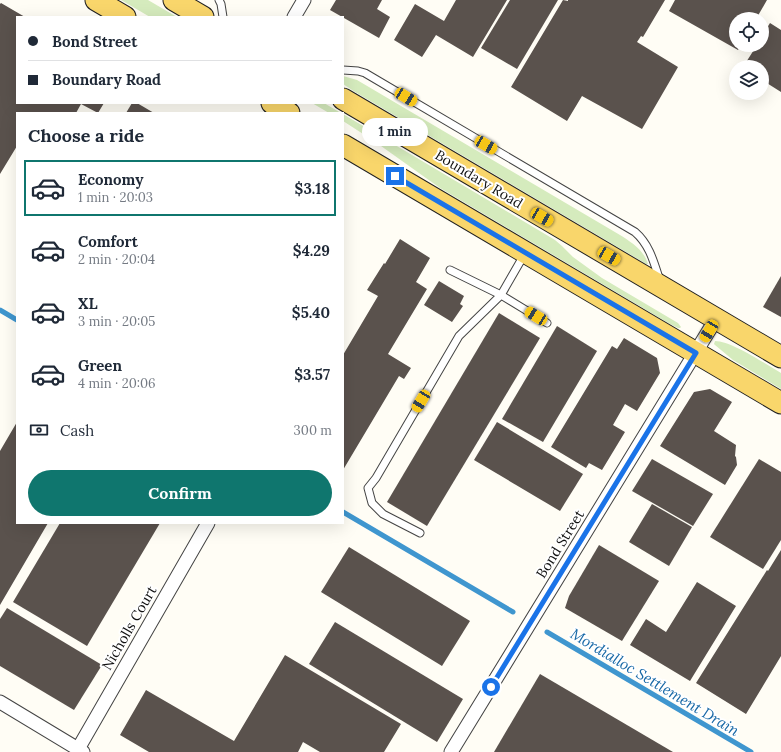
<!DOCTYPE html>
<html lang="en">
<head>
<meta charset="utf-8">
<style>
	:root { --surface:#fff; --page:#f2f2f3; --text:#1f2937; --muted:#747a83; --line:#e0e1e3; --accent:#0f766e }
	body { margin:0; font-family:Lora,serif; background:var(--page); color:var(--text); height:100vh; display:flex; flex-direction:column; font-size:15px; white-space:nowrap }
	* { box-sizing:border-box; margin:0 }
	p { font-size:13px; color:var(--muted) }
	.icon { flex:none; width:22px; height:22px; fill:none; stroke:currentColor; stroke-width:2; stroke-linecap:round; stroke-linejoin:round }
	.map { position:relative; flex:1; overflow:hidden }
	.panel { position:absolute; left:16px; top:112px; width:328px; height:412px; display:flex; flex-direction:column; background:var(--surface); border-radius:0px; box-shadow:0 4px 16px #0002 }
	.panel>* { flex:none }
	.top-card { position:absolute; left:16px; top:16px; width:328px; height:88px; border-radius:0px; box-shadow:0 4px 16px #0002; display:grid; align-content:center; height:88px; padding:0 12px; background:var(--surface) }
	.tools { position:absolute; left:729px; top:12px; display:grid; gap:8px }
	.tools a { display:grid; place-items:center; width:40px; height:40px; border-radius:50%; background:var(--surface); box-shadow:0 4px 16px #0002; font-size:20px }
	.end { position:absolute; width:18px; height:18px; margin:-9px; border:5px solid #1a73e8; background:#fff; box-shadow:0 0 0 2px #fff }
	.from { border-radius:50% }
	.bubble { position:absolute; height:28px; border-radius:14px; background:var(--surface); box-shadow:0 4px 16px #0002; font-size:13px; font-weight:800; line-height:28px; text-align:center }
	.car { position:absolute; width:12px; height:24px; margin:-12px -6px; border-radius:5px; box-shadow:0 0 3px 1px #0007; background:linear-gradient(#f5c518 24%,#345 0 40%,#f5c518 0 76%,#345 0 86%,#f5c518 0) }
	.top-card b { display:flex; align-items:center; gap:14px; height:38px; font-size:15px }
	.top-card b+b { border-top:1px solid var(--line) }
	.top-card i { width:10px; height:10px; background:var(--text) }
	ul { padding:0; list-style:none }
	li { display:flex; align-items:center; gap:12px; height:56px; margin:0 8px 6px; padding:0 4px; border:2px solid transparent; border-radius:0px }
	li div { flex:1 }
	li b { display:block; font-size:15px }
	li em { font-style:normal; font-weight:800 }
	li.active { border-color:var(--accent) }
	li>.icon { width:36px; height:36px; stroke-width:1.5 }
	h2 { padding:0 12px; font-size:18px; line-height:48px }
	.pay { display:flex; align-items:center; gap:10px; height:44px; padding:0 12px; font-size:15px }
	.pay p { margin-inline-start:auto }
	.cta { display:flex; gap:8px; margin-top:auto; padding:8px 12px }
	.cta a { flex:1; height:46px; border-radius:24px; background:var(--accent); color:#fff; font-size:16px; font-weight:800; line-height:46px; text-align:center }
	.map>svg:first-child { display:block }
</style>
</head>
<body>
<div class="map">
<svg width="781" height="752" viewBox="0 0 781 752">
	<rect width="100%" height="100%" fill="#fffdf5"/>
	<g fill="#d5ebbd">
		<path d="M121,0H148L177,17H150Z"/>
		<path d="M343,76L357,80L620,235C631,242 644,250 648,264H646L643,262L355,92L343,84Z"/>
		<path d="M312,103H324L341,113H329Z"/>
		<path d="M343,114L555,240L562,246L573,257L602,278L678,323L681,327L680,328H678L670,324L440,188L374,141L343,121Z"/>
		<path d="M715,341C732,341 765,364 781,373V389L733,360L715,345L714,344Z"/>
	</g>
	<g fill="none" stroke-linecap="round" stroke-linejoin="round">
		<g stroke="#3f96cf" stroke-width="5">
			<path d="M0,310L17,320"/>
			<path d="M343,512L513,612"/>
			<path d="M547,632L751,752"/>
		</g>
	</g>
	<g fill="#5a524d">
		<path d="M336,0H382L377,9L390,17L379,38L330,10Z"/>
		<path d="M456,0H507L473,57L436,35L422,57L394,40L415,4L444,21Z"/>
		<path d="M510,0H558L517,69L481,48Z"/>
		<path d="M563,0L568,1V0H665L643,37L641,36L637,42L678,67L642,129L582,96L567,121L511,87Z"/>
		<path d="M675,0H767L756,19H736V45H741L738,50L669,11Z"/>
		<path d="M1,3L25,17H17V103H104L98,113L81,104L76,113H17V146L0,174V4Z"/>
		<path d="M770,23L781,30V92L762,80V67H743L757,45H762V36Z"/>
		<path d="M132,103H137L154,113H126Z"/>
		<path d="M400,239L430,258L416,282L427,289L388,354L411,368L404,379L399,376L343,470V355L378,296L367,290L384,263L385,264Z"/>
		<path d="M781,276V317L763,307Z"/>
		<path d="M439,281L464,296L460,304L463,306L452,322L424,305Z"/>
		<path d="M499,313L540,338L427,526L387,502Z"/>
		<path d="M557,326L597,351L543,442L502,419Z"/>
		<path d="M624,338L657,358L660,373L637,411L625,404L613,425L625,432L602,470L589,463L586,468L551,447L612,346L617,349Z"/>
		<path d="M710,389L732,402L714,431L736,445L735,456L736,457L737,465L725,485L660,446L694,392Z"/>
		<path d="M17,422V523H48L0,605V451Z"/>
		<path d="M497,422L583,474L560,511L474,460Z"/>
		<path d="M652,459L713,494L693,526L632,491Z"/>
		<path d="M759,459L781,472V540L763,569L710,537Z"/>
		<path d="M652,504L692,527L669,566L629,542Z"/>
		<path d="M60,523H160L87,646L13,602Z"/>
		<path d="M599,545L659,581L622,641L565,608L569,596Z"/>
		<path d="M349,547L470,621L442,666L321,592Z"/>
		<path d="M781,550V656L746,714L696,683L767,570L768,571Z"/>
		<path d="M697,582L736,606L690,681L630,645L646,619L666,632Z"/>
		<path d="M7,608L102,665L74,710L0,666V619Z"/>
		<path d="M335,622L463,699L437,742L309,664Z"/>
		<path d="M285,655L401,724L384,752H320L303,742L298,752H149L120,735L146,690L234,741Z"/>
		<path d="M540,674L673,752H494Z"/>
	</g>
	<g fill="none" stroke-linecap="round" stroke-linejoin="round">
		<defs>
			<g id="lane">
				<path d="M219,0L221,4L223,17"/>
				<path d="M343,70L358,71L365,73L635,232C650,245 654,263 660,281"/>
				<path d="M450,270L501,295L547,323"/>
				<path d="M420,533L383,514L372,503L368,488L376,478L459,336L501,295L524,255"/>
			</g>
			<g id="street">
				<path d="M294,17L304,0"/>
				<path d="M0,702L83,752"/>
				<path d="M78,749L208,523"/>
				<path d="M451,752L716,319"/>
			</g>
			<g id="primary">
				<path d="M96,0L125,17"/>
				<path d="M174,0L203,17"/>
				<path d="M343,99L781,357"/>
				<path d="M272,103L289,113"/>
				<path d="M343,145L781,403"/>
			</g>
		</defs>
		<use href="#lane" stroke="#444" stroke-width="9"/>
		<use href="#street" stroke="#444" stroke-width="15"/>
		<use href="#primary" stroke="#222" stroke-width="23"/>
		<use href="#lane" stroke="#fff" stroke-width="7"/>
		<use href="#street" stroke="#fff" stroke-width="13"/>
		<use href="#primary" stroke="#f9d66b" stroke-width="21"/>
	</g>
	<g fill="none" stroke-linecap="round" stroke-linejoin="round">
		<path stroke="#1a73e8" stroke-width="5" d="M395,176L696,353L491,687"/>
	</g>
	<g text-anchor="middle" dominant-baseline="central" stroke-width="4" stroke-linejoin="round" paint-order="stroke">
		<g font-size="14" fill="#111" stroke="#fff">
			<text transform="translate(479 179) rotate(31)">Boundary Road</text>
			<text transform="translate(560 544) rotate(-58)">Bond Street</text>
			<text transform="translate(129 628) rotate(-60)">Nicholls Court</text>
		</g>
		<g font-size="15" font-style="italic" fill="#1768a6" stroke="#fff">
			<text transform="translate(655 682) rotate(31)">Mordialloc Settlement Drain</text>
		</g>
	</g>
</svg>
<div class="tools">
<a><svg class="icon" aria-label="locate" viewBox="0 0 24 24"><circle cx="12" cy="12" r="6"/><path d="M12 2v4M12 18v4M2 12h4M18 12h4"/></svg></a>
<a><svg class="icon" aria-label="layers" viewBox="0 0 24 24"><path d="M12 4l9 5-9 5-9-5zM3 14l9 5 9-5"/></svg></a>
</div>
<i class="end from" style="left:491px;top:687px"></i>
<i class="end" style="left:395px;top:176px"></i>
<div class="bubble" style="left:362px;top:118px;width:66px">1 min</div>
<i class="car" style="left:406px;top:97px;rotate:121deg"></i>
<i class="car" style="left:486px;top:145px;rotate:120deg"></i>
<i class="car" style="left:542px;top:217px;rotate:120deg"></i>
<i class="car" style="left:609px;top:256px;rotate:120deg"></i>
<i class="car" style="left:536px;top:316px;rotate:301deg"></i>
<i class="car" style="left:709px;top:331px;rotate:211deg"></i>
<i class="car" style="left:421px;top:401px;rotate:211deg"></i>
<div class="top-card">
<b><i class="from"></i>Bond Street</b>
<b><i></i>Boundary Road</b>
</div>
<section class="panel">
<h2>Choose a ride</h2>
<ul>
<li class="active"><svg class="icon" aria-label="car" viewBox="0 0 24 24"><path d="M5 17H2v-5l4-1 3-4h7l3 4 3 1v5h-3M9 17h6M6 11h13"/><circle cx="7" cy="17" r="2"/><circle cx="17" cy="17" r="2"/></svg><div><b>Economy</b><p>1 min · 20:03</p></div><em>$3.18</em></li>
<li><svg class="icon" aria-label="car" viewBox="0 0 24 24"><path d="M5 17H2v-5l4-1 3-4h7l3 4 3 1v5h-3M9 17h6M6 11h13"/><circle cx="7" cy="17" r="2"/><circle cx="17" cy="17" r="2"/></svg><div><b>Comfort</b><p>2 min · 20:04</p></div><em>$4.29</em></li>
<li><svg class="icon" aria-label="car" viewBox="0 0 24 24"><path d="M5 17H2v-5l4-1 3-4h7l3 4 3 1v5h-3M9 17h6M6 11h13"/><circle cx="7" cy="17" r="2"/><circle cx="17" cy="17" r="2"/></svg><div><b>XL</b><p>3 min · 20:05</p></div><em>$5.40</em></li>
<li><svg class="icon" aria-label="car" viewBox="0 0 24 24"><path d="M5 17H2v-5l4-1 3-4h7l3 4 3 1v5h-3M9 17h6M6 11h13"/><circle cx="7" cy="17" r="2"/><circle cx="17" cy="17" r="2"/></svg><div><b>Green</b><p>4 min · 20:06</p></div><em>$3.57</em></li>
</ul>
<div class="pay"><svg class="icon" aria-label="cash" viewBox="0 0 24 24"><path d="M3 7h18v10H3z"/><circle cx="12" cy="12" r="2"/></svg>Cash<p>300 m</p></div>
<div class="cta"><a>Confirm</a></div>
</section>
</div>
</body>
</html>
